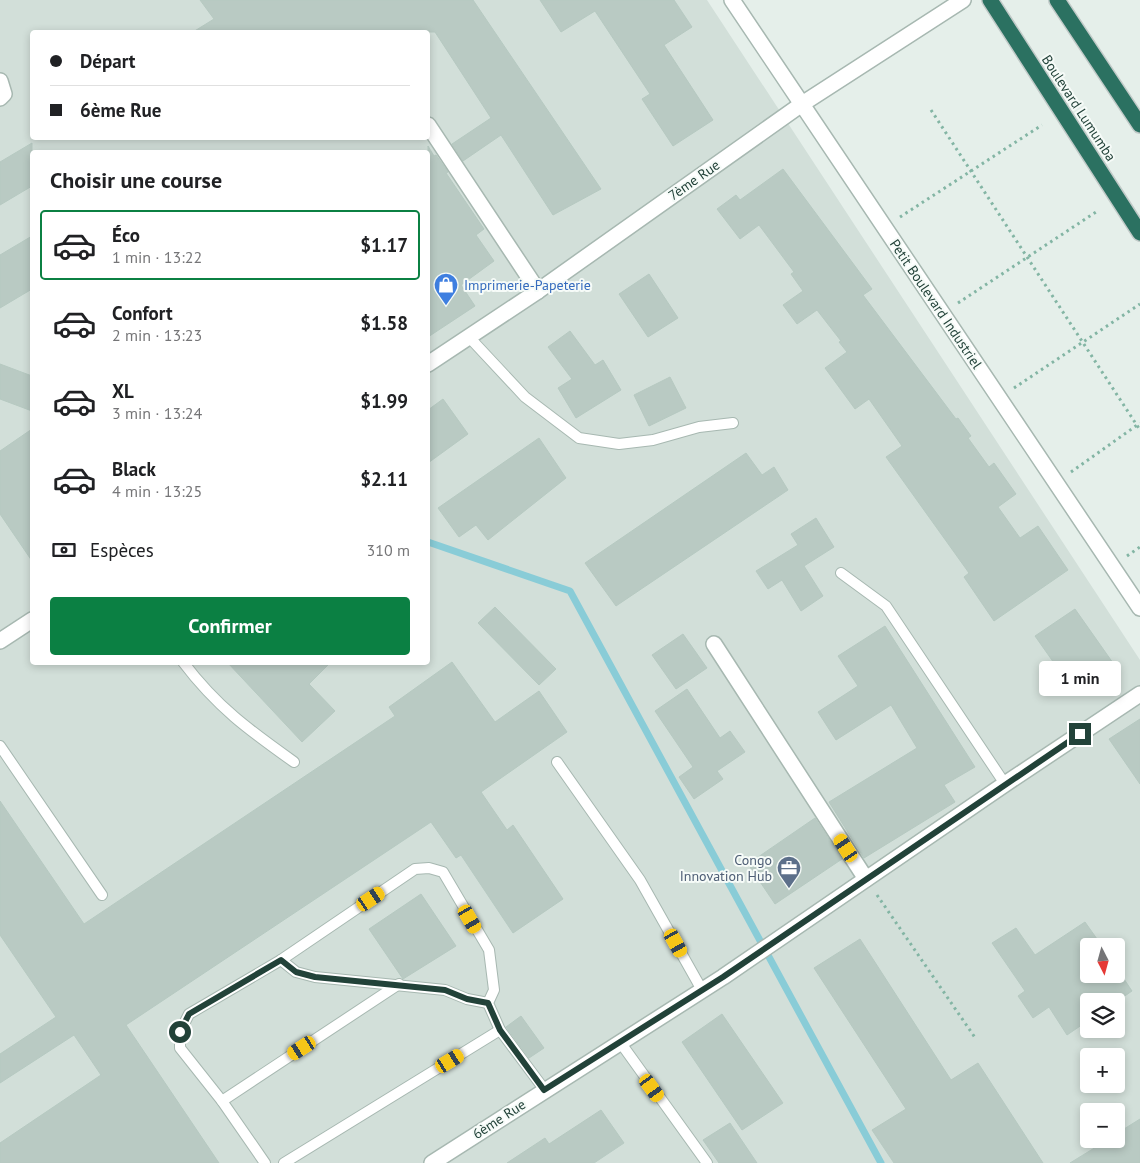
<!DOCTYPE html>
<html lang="fr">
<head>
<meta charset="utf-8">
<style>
	:root { --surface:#fff; --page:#f6f6f6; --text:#202124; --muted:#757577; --line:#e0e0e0; --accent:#0b8043 }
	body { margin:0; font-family:"PT Sans",sans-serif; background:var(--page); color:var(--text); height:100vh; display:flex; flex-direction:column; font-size:19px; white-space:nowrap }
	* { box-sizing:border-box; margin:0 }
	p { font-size:16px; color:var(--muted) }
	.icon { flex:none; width:28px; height:28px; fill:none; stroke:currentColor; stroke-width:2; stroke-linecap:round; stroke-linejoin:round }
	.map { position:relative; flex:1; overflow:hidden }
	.details { position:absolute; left:30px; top:150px; width:400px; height:515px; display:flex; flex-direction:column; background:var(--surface); border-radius:5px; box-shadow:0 2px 8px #0003 }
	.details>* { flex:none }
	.hud { position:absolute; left:30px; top:30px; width:400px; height:110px; border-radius:5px; box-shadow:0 2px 8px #0003; display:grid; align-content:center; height:110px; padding:0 20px; background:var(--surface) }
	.needle { width:32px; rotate:174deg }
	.buttons { position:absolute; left:1080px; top:938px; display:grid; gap:10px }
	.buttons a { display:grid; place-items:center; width:45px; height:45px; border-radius:5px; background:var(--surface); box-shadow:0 2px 8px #0003; font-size:25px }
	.end { position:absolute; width:22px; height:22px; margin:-11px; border:6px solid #224239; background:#fff; box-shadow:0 0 0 2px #fff }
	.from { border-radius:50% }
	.bubble { position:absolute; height:35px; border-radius:5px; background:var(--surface); box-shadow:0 2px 8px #0003; font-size:16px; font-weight:800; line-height:35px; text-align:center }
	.car { position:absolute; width:15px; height:30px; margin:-15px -8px; border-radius:6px; box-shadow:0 0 4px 1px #0007; background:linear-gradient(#f5c518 24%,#345 0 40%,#f5c518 0 76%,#345 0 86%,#f5c518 0) }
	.hud b { display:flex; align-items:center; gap:18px; height:48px; font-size:19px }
	.hud b+b { border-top:1px solid var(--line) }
	.hud i { width:12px; height:12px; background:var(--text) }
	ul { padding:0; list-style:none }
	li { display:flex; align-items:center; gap:15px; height:70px; margin:0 10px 8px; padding:0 10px; border:2px solid transparent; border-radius:5px }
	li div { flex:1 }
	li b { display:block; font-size:19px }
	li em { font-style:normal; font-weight:800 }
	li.current { border-color:var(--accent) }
	li>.icon { width:45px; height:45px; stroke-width:1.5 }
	h2 { padding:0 20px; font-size:22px; line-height:60px }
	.pay { display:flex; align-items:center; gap:12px; height:55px; padding:0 20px; font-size:19px }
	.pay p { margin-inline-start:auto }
	.cta { display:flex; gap:10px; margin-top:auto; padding:10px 20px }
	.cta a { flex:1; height:58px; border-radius:5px; background:var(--accent); color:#fff; font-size:20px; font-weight:800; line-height:58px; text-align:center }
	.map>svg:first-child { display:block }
</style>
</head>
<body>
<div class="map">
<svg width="1140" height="1163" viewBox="0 0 1140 1163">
	<rect width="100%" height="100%" fill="#e5efea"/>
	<path fill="#d2dfd9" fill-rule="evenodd" d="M0,0H707L1140,660V1163H0ZM32,32H428V138H32ZM32,152H428V662H32ZM1089,946H1116V974H1089ZM1089,1001H1116V1029H1089ZM1089,1056H1116V1084H1089ZM1089,1111H1116V1139H1089Z"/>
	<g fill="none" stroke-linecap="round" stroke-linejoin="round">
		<path stroke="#89ccd7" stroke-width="7" d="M428,542L570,591L881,1163"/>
	</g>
	<g fill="#b9cac3" stroke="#b6c9c1">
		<path d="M200,0H473L601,189L553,215L501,135L463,161L452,144L491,118L435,32H193L214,19Z"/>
		<path d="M540,0H674L692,27L664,45L713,120L673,146L642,99L650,94L595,11L561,32Z"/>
		<path d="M32,143V186L0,205V162Z"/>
		<path d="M428,146L434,156L436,155L448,172L446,173L484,229L476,235L494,261L461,285L475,306L428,337Z"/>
		<path d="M783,169L872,289L863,295L956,419L958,418L971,436L968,438L989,467L994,463L1016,494L998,507L1020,538L1038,526L1068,570L994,621L964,577L969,573L886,457L902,446L869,399L855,409L825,368L847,352L839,342L841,341L817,310L797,324L783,305L803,291L791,274L794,272L759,225L740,239L717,209L736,195L740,200Z"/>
		<path d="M32,236V289L0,308V255Z"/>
		<path d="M649,274L678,318L648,337L619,294Z"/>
		<path d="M570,331L595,365L603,360L621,390L576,418L558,388L572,379L548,347Z"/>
		<path d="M0,364L32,376V411L0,399Z"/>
		<path d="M670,377L686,408L649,426L634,395Z"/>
		<path d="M443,399L468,434L428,463V410Z"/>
		<path d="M32,429V561L0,514V451Z"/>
		<path d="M539,438L566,478L488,540L476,525L459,537L438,508Z"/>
		<path d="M746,453L762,475L774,467L788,490L616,606L585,563Z"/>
		<path d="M816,518L834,547L804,566L823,596L801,611L782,580L768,589L756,571L798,545L791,534Z"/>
		<path d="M495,607L556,669L539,685L478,623Z"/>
		<path d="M1075,609L1113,663L1073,690L1035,636Z"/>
		<path d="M885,626L975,767L944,785L955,802L864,858L829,802L917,748L891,705L836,740L818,712L858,686L838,656Z"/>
		<path d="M683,634L707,668L676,689L652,655Z"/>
		<path d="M227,662H331L309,684L335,711L302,742Z"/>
		<path d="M452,662L495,722L539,691L567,732L481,792L507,830L513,825L563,899L513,933L461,855L456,858L431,822L126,1025L219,1163H0V1143L101,1075L74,1035L0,1083V1054L56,1017L0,935V801L84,924L395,716L389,707Z"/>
		<path d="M687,689L720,738L730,731L745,752L717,771L723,779L694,799L679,777L693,767L655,711Z"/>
		<path d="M1140,719V784L1109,739Z"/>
		<path d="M815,818L842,859L775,904L748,864Z"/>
		<path d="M421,894L456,946L403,979L369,929Z"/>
		<path d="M1085,922L1102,946H1089V974H1116V967L1132,991L1116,1002L1089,1001V1020L1067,1035L1049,1007L1033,1018L1018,996L1025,991L992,943L1016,928L1035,955Z"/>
		<path d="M860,939L951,1080L978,1063L1043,1163H894L872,1130L906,1109L814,968Z"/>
		<path d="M722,1014L783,1103L742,1130L682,1042Z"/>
		<path d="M521,1016L544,1048L529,1058L506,1027Z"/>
		<path d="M601,1110L624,1143L594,1163H507L545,1138L549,1144Z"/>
		<path d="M1140,1119V1163H1070L1109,1139H1116V1134Z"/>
		<path d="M730,1123L757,1163H719L703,1140Z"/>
	</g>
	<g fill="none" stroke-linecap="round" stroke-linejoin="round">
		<defs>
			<g id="lane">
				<path d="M469,337L525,397L579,438L619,444L653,440L699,427L733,423"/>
				<path d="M841,573L886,606L1005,784"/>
				<path d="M183,662C217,707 249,730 294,762"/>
				<path d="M0,746L102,895"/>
				<path d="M557,762L640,880L702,990"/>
				<path d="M281,960L296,972L315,977L445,990L467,999L488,1003"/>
				<path d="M620,1042L707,1163"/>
				<path d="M222,1101L399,984"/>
				<path d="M265,1163L222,1101L180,1048V1032L189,1014L281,960L415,869L429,868L443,872L489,950L494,990L488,1003L500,1030L544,1089"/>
				<path d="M284,1163L500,1030"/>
			</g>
			<g id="street">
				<path d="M732,0L1140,608"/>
				<path d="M0,81L4,94L0,98"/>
				<path d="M428,125L538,291"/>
				<path d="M428,364L538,291L802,104L963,0"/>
				<path d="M0,641L32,620"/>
				<path d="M714,644L866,879"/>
				<path d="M432,1163L723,977L1005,784L1140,694"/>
			</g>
			<g id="highway">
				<path d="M990,0L1140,233"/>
				<path d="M1057,0L1140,125"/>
			</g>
		</defs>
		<use href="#lane" stroke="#a7b8b1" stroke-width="12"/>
		<use href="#street" stroke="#a7b8b1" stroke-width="18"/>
		<use href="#highway" stroke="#c1cac8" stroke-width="18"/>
		<g stroke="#83b5a4" stroke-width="3" stroke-dasharray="2.5 4" stroke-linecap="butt">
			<path d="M931,110L1140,430"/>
			<path d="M900,217L1042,125"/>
			<path d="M958,303L1096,212"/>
			<path d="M1014,388L1140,304"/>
			<path d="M1071,472L1140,423"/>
			<path d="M1127,556L1140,547"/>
			<path d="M877,895L976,1039"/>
		</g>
		<use href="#lane" stroke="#fff" stroke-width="10"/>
		<use href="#street" stroke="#fff" stroke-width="15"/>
		<use href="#highway" stroke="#2b7161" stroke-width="15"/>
	</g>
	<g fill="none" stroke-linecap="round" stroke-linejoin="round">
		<path stroke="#224239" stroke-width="6" d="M180,1032L189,1014L281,960L296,972L315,977L445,990L467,999L488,1003L500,1030L544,1090L723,977L1080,734"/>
	</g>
	<defs>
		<symbol id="shop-pin" viewBox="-11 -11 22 30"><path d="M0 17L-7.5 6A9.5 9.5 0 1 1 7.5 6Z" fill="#3f7fe0" stroke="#f6fbf8"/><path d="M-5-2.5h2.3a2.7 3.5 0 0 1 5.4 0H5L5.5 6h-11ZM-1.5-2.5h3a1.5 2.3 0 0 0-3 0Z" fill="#fff"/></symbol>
		<symbol id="office-pin" viewBox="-11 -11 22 30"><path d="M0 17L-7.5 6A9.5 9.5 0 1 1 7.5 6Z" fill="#5c6f8a" stroke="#f6fbf8"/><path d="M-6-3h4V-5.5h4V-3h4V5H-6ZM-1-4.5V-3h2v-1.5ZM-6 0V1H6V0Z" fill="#fff"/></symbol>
	</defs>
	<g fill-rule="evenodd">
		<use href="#shop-pin" x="432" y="271" width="28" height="38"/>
		<use href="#office-pin" x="775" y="854" width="28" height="38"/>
	</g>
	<g text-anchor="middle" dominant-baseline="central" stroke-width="4" stroke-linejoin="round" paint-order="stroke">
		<g font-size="14" fill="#224239" stroke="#f6fbf8">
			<text transform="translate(1079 108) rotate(57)">Boulevard Lumumba</text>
			<text transform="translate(694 180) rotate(-35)">7ème Rue</text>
			<text transform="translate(936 304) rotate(56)">Petit Boulevard Industriel</text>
			<text transform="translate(499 1119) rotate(-33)">6ème Rue</text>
		</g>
		<g font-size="14" fill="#366cbe" stroke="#f6fbf8" text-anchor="start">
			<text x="464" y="285">Imprimerie-Papeterie</text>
		</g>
		<g font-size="14" fill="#4e5e75" stroke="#f6fbf8" text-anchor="end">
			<text x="772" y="860">Congo<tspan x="772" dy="16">Innovation Hub</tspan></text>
		</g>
	</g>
</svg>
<div class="buttons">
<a><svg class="needle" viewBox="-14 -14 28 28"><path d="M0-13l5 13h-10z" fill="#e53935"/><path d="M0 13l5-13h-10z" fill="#757577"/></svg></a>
<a><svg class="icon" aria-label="layers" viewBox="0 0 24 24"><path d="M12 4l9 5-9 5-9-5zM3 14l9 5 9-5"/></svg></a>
<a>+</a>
<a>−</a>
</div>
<i class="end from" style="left:180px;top:1032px"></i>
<i class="end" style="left:1080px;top:734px"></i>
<div class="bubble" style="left:1039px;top:661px;width:82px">1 min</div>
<i class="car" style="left:846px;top:848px;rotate:327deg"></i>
<i class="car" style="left:371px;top:899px;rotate:56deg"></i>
<i class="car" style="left:470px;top:919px;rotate:150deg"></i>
<i class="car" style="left:676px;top:943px;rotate:151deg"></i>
<i class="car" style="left:302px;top:1048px;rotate:237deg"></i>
<i class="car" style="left:450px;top:1061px;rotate:59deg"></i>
<i class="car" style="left:652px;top:1088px;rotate:144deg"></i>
<div class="hud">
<b><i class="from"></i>Départ</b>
<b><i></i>6ème Rue</b>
</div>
<section class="details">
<h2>Choisir une course</h2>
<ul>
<li class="current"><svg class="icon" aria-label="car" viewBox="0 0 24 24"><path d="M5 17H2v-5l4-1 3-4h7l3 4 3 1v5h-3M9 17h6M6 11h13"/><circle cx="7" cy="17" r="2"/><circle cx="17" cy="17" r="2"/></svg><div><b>Éco</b><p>1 min · 13:22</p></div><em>$1.17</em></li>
<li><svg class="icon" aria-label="car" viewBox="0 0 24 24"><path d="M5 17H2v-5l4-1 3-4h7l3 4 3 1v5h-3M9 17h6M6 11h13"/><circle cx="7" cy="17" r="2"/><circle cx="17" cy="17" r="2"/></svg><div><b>Confort</b><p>2 min · 13:23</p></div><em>$1.58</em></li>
<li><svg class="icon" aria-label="car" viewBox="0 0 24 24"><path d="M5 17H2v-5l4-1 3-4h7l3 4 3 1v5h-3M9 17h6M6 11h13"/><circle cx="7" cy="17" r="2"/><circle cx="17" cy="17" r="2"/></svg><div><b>XL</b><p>3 min · 13:24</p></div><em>$1.99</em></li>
<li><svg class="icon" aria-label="car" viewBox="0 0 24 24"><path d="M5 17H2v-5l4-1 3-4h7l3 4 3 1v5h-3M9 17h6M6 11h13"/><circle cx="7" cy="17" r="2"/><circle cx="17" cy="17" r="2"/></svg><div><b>Black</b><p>4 min · 13:25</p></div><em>$2.11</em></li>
</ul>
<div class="pay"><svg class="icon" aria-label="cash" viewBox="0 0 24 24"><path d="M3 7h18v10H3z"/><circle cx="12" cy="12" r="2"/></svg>Espèces<p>310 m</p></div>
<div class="cta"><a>Confirmer</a></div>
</section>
</div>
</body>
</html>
